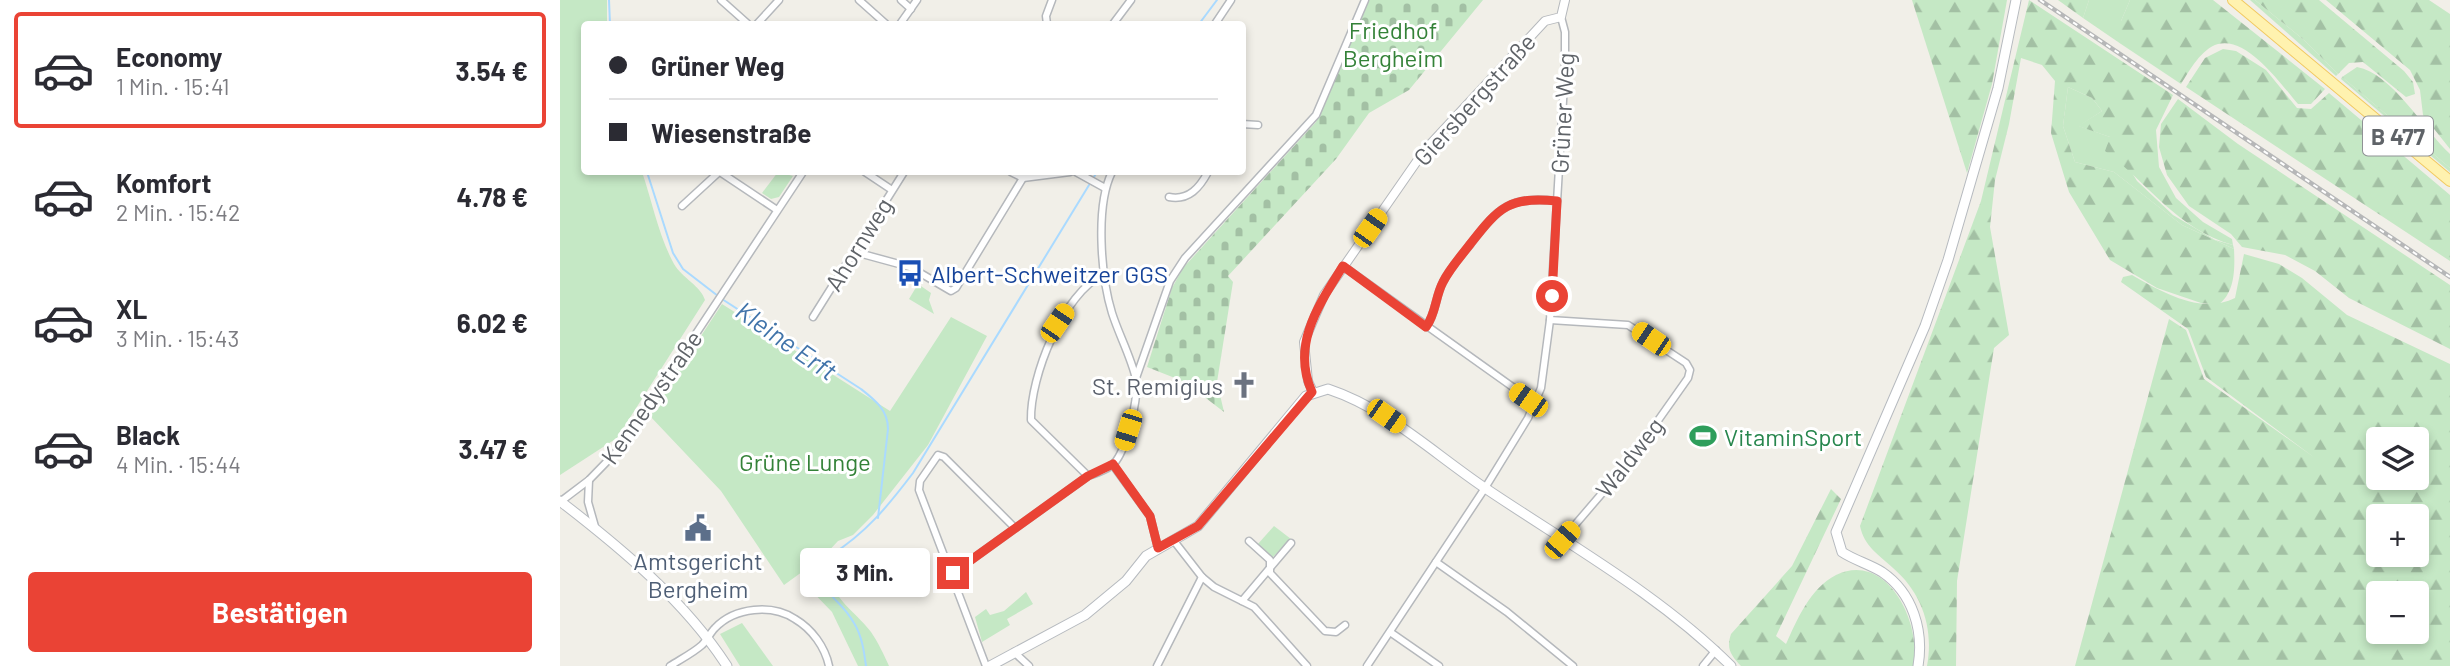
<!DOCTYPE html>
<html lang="de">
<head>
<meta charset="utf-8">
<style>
	:root { --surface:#fff; --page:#f7f7f7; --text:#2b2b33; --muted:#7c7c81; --line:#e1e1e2; --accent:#ea4335 }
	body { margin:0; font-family:Barlow,sans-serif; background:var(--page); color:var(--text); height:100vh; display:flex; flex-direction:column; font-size:26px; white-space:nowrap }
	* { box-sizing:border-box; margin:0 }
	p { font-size:23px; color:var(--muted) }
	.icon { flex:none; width:38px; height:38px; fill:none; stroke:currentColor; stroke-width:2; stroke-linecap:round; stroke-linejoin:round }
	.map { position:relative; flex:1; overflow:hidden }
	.side { display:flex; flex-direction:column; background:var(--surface); width:560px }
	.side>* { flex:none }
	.banner { position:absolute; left:21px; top:21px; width:665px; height:154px; border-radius:7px; box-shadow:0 4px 10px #0003; display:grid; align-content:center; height:154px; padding:0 28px; background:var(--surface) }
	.buttons { position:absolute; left:1806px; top:427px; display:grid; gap:14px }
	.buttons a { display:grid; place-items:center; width:63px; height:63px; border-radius:7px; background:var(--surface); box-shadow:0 4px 10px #0003; font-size:35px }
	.end { position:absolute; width:32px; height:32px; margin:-16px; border:9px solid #ea4335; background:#fff; box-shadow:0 0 0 4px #fff }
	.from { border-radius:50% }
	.bubble { position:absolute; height:49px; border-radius:7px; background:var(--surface); box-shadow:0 4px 10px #0003; font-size:23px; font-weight:700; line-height:49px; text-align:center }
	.car { position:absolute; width:21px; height:42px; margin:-21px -10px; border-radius:9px; box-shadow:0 0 5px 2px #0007; background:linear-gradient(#f5c518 24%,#345 0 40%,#f5c518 0 76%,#345 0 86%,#f5c518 0) }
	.banner b { display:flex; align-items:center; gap:24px; height:66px; font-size:26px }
	.banner b+b { border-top:2px solid var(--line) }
	.banner i { width:18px; height:18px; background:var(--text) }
	ul { padding:12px 0 0; list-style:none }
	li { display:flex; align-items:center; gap:21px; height:116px; margin:0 14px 10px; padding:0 14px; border:4px solid transparent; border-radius:7px }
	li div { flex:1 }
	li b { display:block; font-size:26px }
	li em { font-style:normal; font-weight:700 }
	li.selected { border-color:var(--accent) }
	li>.icon { width:63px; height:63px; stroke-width:1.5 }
	.button { display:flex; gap:14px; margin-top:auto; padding:14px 28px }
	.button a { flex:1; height:80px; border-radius:7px; background:var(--accent); color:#fff; font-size:28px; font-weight:700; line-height:80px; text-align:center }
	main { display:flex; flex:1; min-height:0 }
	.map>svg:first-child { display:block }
</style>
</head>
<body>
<main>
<section class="side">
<ul>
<li class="selected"><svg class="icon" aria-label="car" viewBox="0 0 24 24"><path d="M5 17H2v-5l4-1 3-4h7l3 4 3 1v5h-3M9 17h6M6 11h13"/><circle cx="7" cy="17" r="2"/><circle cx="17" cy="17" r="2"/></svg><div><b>Economy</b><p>1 Min. · 15:41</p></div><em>3.54 €</em></li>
<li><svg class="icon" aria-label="car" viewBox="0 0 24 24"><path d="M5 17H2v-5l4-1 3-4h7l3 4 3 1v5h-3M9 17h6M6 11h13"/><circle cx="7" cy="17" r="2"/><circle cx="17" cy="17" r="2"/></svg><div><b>Komfort</b><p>2 Min. · 15:42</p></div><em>4.78 €</em></li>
<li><svg class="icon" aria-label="car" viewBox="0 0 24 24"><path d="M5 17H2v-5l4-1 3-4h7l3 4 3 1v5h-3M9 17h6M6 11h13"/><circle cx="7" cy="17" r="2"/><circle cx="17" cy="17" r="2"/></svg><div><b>XL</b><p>3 Min. · 15:43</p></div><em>6.02 €</em></li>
<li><svg class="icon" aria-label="car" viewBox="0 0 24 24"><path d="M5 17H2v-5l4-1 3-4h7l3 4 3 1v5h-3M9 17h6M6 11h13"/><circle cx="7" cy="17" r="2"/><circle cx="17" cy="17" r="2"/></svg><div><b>Black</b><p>4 Min. · 15:44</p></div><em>3.47 €</em></li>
</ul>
<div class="button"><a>Bestätigen</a></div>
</section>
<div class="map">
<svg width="1890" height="666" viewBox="0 0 1890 666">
	<defs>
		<pattern id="forest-firs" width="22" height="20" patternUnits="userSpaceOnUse" patternTransform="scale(1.75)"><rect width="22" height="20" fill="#c5e8c5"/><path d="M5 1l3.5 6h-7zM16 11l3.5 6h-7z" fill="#a3c0a4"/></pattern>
		<pattern id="cemetery-stones" width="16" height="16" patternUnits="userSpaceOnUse" patternTransform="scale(1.75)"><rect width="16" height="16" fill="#c5e8c5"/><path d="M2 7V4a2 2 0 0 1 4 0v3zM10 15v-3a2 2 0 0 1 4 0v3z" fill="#a3c0a4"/></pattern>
	</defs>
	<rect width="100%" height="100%" fill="#f1efe8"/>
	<g fill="#c5e8c5">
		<path d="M0,0H47V24H24V172H82C92,201 99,237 114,264C122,278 141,286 145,300L57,438L0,475Z"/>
		<path d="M1529,0H1570L1561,21V44L1523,18Z"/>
		<path d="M1690,0H1695L1744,40L1778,74L1776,76Z"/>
		<path d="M1782,77L1890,168V172L1781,79Z"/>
		<path d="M1508,87L1532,98L1542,111L1519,126L1550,137L1577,181L1613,215L1655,240L1673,245L1674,249L1622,225L1554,172L1515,162L1503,126Z"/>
		<path d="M218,172L233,176L219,197L211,199L202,193Z"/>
		<path d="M358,284L371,293L369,300L374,314L349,299Z"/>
		<path d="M162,304L330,411L391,317L427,336L368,445L313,515L293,535L278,541L264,556L224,585L161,491L89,415Z"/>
		<path d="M714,526L731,539L712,558L697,545Z"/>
		<path d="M273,564C263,594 295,610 311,632C318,642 324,655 329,666H298L272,612L244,583Z"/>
		<path d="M466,592L473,604L447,619L450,625L422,642L415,617L426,609L430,615L444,611Z"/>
		<path d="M182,623L213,666H180L160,634Z"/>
	</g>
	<g fill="url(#forest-firs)" fill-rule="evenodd">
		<path d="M1352,0H1447L1432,84L1407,173Z"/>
		<path d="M1469,0L1613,95L1596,130L1599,167L1616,198L1643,222L1672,239L1673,245C1617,229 1589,184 1545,151L1550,137L1518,126L1542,111L1532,98L1508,87L1503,126L1515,162L1554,172L1622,225L1674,249C1675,269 1675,293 1658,305L1641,303L1597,288L1550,260L1509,192L1491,133L1495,81L1482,65L1461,58L1449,124L1435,180L1430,227L1449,335L1434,348L1397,581L1396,666H1367C1374,628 1362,593 1333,568C1319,555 1304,546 1300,526L1421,201Z"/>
		<path d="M1498,0H1529L1523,18Z"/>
		<path d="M1570,0H1653L1765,89L1751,104H1738C1722,86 1688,36 1658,44C1641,49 1630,70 1621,84L1561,44V21Z"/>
		<path d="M1695,0H1759L1844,71L1853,82L1855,94L1846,97L1803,62L1789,63L1778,74L1744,40Z"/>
		<path d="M1766,0H1869L1890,14V149L1863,115L1860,90L1850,70Z"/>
		<path d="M1663,49L1676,51L1706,70L1737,108L1751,109L1769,93L1890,195V261L1626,87L1645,58Z"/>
		<path d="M1797,67C1832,73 1865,131 1890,154V168L1782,77Z"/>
		<path d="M1618,99L1678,144L1890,285V349L1789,298L1755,271L1725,255L1682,247L1671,234L1629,206L1607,175L1599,147L1601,124Z"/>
		<path d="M1684,254L1719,264L1742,278L1787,315L1890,364V666H1515L1609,319L1626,330L1644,379L1755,458L1646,377L1628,329L1561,282L1563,277L1572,275C1602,292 1641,315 1675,298ZM1818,439H1857V478H1818ZM1818,516H1857V555H1818ZM1818,593H1857V632H1818Z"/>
		<path d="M1271,489L1281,499L1216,636L1226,644C1237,620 1250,588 1276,575C1327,550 1363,624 1353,666H1181C1171,655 1166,649 1171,634L1232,566Z"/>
	</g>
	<path fill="url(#cemetery-stones)" d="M806,0H923L849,90L809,113L776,159L668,276L673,282L657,382L664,412L625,382L587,367L612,288L623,268L756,122Z"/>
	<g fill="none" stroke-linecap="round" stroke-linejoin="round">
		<g stroke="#aadaff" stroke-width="2">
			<path d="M49,0L50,24"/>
			<path d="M639,24L657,0"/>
			<path d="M87,172L113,253L123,269L158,296"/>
			<path d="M162,299L301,389C315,400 328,410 328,429L318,518"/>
			<path d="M306,666C304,651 302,636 294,623C275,590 258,602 271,555C306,533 328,506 353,473L537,172"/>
		</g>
		<defs>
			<g id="minor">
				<path d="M161,0L188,24"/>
				<path d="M299,0L326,24"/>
				<path d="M341,0L351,9"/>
				<path d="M197,24L219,0"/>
				<path d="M340,24L357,0"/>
				<path d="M487,24L486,16L492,0"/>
				<path d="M553,24L571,0"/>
				<path d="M655,24L671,0"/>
				<path d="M682,124L698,125"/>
				<path d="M160,172L217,210"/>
				<path d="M305,172L332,190"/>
				<path d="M451,172L463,178L510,172"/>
				<path d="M516,172L545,188"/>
				<path d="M609,197C629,201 640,187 648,172"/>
				<path d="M122,206L159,172"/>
				<path d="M295,252L350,267L391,291L396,288L463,178"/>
				<path d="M783,266L975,403"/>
				<path d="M253,317L344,172"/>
				<path d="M990,320L1068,325L1126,363L1130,370L1128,378L1068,463L1002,540"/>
				<path d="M866,327C876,314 875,297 883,282C890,268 902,255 912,242C939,207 950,196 997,201"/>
				<path d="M576,378L610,281L625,258L756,115L805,0"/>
				<path d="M553,465L590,516L598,548"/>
				<path d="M528,476L471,420C470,377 503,293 544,274"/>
				<path d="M29,480L28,502L36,530"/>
				<path d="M0,502L29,480L61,447L243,172"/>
				<path d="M614,541L642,577L654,587L694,607L747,666"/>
				<path d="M689,541L710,560V573L765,631L776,632L785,625"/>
				<path d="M876,562L947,612L1013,666"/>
				<path d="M393,573L528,476C537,473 550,469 556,461C567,446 579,397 576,379C571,357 559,335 552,313C541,277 535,206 552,172"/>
				<path d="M682,601L731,543"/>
				<path d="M830,632L879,666"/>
				<path d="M454,652L469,666"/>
				<path d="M110,666C121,659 133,653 142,645C147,640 150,633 155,628C175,607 212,604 235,619C252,629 265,647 269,666"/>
				<path d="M426,666L359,490L360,481L378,455L384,457L455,528"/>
				<path d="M597,666L642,577"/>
				<path d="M807,666L925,488L968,418L981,388L990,320L1005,67V32L1001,17"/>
				<path d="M1143,666L1156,650"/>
			</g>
			<path id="tertiary" d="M753,392L748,381L744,342L764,295L864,151L985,21L1001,17L1005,0"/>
			<g id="secondary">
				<path d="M0,501C61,548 125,601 167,666"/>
				<path d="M430,666L525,615L566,581L586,556L638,526L746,396L768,389C828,409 873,453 925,488C1008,544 1100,595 1171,666"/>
				<path d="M1358,666C1364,631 1353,593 1322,572C1309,564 1294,560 1282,552L1276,532L1365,326L1388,260L1438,88L1456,0"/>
			</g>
			<path id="primary" d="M1673,0L1890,181"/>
		</defs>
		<use href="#minor" stroke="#b5b8bc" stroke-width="9"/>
		<use href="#tertiary" stroke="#b5b8bc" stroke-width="10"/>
		<use href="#secondary" stroke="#b6babf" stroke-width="11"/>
		<use href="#primary" stroke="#f2c960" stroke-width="12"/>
		<use href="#minor" stroke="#fff" stroke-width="6"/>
		<use href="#tertiary" stroke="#fff" stroke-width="8"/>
		<use href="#secondary" stroke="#fff" stroke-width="9"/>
		<use href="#primary" stroke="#fff2af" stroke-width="10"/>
		<defs>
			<path id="rail" d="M1480,0L1890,277"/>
		</defs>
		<use href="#rail" stroke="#b6b7b8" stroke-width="4.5"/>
		<use href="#rail" stroke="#fff" stroke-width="2" stroke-dasharray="5" stroke-linecap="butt"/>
	</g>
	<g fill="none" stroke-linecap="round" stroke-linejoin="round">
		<path stroke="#ea4335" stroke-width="9" d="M393,573L528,476L553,464L590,516L598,548L638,526L752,392C731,345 758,306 783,266L866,327C876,314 875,297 883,282C890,268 902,255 911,243C939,207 950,196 997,201L992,296"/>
	</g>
	<defs>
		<symbol id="bus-bare" viewBox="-9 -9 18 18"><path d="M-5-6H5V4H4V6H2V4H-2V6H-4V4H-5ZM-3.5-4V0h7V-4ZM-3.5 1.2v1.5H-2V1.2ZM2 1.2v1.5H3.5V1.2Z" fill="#1a4fb4" stroke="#fff" stroke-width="2.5" paint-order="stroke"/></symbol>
		<symbol id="church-bare" viewBox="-9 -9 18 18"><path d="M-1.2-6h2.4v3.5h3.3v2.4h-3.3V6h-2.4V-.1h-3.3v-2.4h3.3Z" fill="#6b7280" stroke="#fff" stroke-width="2.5" paint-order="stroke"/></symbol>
		<symbol id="stadium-bare" viewBox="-9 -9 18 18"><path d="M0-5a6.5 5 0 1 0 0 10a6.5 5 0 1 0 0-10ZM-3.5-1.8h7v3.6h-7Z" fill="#2e9e5b" stroke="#fff" stroke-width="2.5" paint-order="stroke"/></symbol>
		<symbol id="civic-bare" viewBox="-9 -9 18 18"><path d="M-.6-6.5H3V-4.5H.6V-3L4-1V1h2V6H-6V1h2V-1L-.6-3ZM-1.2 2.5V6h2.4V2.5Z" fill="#5c6f8a" stroke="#fff" stroke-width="2.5" paint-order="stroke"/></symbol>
	</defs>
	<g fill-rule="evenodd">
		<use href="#bus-bare" x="331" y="254" width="38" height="38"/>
		<use href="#church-bare" x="665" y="366" width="38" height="38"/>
		<use href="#stadium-bare" x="1124" y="417" width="38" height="38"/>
		<use href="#civic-bare" x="119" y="509" width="38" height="38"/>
	</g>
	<g text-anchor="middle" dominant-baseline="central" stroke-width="6" stroke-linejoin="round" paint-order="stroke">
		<rect fill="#fff" stroke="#8f9295" stroke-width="2" x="1803" y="116.5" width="70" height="39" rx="5"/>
		<g font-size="23" font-weight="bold" fill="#5f6368">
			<text x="1838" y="136">B 477</text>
		</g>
		<g font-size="24" fill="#348238" stroke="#fff">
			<text x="833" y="29">Friedhof<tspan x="833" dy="28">Bergheim</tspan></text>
			<text x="245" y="461">Grüne Lunge</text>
		</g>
		<g font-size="24" fill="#5f6368" stroke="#fff">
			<text transform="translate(914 99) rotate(-48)">Giersbergstraße</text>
			<text transform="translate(1002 113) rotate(-87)">Grüner Weg</text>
			<text transform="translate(298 244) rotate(-58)">Ahornweg</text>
			<text transform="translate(91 397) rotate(-55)">Kennedystraße</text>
			<text transform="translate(1069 457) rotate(-52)">Waldweg</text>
		</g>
		<g font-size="24" fill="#164399" stroke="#fff" text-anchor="start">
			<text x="371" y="273">Albert-Schweitzer GGS</text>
		</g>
		<g font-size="24" fill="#5b616d" stroke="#fff" text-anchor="end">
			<text x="663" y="385">St. Remigius</text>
		</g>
		<g font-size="24" fill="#27864d" stroke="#fff" text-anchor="start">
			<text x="1164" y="436">VitaminSport</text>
		</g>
		<g font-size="24" fill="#4e5e75" stroke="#fff">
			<text x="138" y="560">Amtsgericht<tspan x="138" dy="28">Bergheim</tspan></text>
		</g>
		<g font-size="26" font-style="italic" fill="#4174aa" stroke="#fff">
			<text transform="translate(227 340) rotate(35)">Kleine Erft</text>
		</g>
	</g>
</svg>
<div class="buttons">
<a><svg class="icon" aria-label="layers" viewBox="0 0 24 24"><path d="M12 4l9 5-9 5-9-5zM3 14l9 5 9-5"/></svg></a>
<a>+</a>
<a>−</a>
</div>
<i class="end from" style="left:992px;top:296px"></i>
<i class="end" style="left:393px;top:573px"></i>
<div class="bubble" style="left:240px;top:548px;width:130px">3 Min.</div>
<i class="car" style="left:810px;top:228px;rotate:35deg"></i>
<i class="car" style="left:497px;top:323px;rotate:34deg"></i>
<i class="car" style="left:1091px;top:339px;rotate:304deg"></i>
<i class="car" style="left:968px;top:400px;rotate:305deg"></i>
<i class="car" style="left:826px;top:416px;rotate:125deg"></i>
<i class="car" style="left:568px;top:430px;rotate:197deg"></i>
<i class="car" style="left:1002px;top:540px;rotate:41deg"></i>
<div class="banner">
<b><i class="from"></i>Grüner Weg</b>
<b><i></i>Wiesenstraße</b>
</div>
</div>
</main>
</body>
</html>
